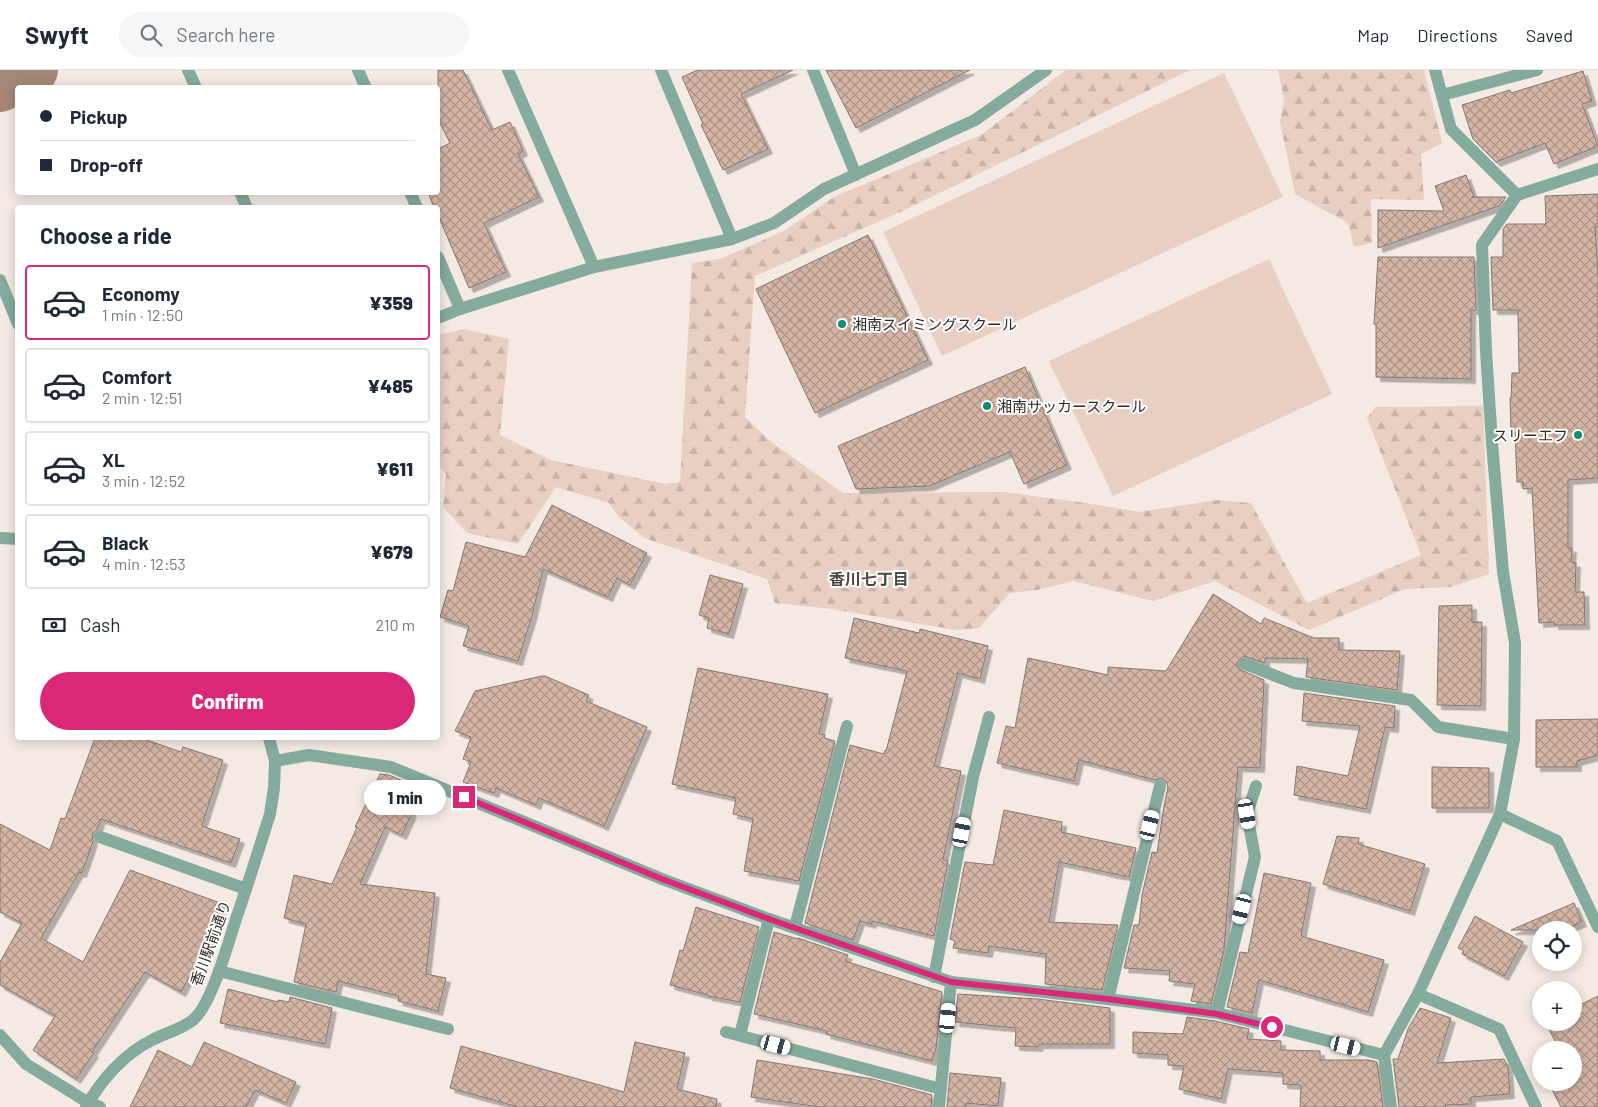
<!DOCTYPE html>
<html lang="en">
<head>
<meta charset="utf-8">
<style>
	:root { --surface:#fff; --page:#f6f6f7; --text:#1f2937; --muted:#747a83; --line:#e0e1e3; --accent:#db2777 }
	body { margin:0; font-family:Barlow,"Noto Sans JP",sans-serif; background:var(--page); color:var(--text); height:100vh; display:flex; flex-direction:column; font-size:19px; white-space:nowrap }
	* { box-sizing:border-box; margin:0 }
	p { font-size:16px; color:var(--muted) }
	.icon { flex:none; width:28px; height:28px; fill:none; stroke:currentColor; stroke-width:2; stroke-linecap:round; stroke-linejoin:round }
	.map { position:relative; flex:1; overflow:hidden }
	.sheet { position:absolute; left:15px; top:135px; width:425px; height:535px; display:flex; flex-direction:column; background:var(--surface); border-radius:5px; box-shadow:0 2px 12px #0003 }
	.sheet>* { flex:none }
	.banner { position:absolute; left:15px; top:15px; width:425px; height:110px; border-radius:5px; box-shadow:0 2px 12px #0003; display:grid; align-content:center; height:110px; padding:0 25px; background:var(--surface) }
	.fabs { position:absolute; left:1532px; top:851px; display:grid; gap:10px }
	.fabs a { display:grid; place-items:center; width:50px; height:50px; border-radius:50%; background:var(--surface); box-shadow:0 2px 12px #0003; font-size:25px }
	.end { position:absolute; width:22px; height:22px; margin:-11px; border:6px solid #db2777; background:#fff; box-shadow:0 0 0 2px #fff }
	.from { border-radius:50% }
	.bubble { position:absolute; height:35px; border-radius:18px; background:var(--surface); box-shadow:0 2px 12px #0003; font-size:16px; font-weight:800; line-height:35px; text-align:center }
	.car { position:absolute; width:15px; height:30px; margin:-15px -8px; border-radius:6px; box-shadow:0 0 4px 1px #0007; background:linear-gradient(#fff 24%,#345 0 40%,#fff 0 76%,#345 0 86%,#fff 0) }
	.banner b { display:flex; align-items:center; gap:18px; height:48px; font-size:19px }
	.banner b+b { border-top:1px solid var(--line) }
	.banner i { width:12px; height:12px; background:var(--text) }
	ul { padding:0; list-style:none }
	li { display:flex; align-items:center; gap:15px; height:75px; margin:0 10px 8px; padding:0 15px; border:2px solid var(--line); border-radius:5px }
	li div { flex:1 }
	li b { display:block; font-size:19px }
	li em { font-style:normal; font-weight:800 }
	li.current { border-color:var(--accent) }
	li>.icon { width:45px; height:45px; stroke-width:1.5 }
	h2 { padding:0 25px; font-size:22px; line-height:60px }
	.pay { display:flex; align-items:center; gap:12px; height:55px; padding:0 25px; font-size:19px }
	.pay p { margin-inline-start:auto }
	.cta { display:flex; gap:10px; margin-top:auto; padding:10px 25px }
	.cta a { flex:1; height:58px; border-radius:30px; background:var(--accent); color:#fff; font-size:20px; font-weight:800; line-height:58px; text-align:center }
	header { display:flex; align-items:center; gap:30px; box-sizing:border-box; height:70px; padding:0 25px; background:var(--surface); border-bottom:1px solid var(--line) }
	header strong { font-size:24px }
	nav { display:flex; gap:28px; margin-inline-start:auto; font-size:18px }
	.search { width:350px; height:45px; background:var(--page); display:flex; align-items:center; gap:12px; box-sizing:border-box; padding:0 18px; border-radius:28px; color:var(--muted); font-size:19px }
	.map>svg:first-child { display:block }
</style>
</head>
<body>
<header>
<strong>Swyft</strong>
<div class="search"><svg class="icon" aria-label="search" viewBox="0 0 24 24"><circle cx="10" cy="10" r="6"/><path d="M15 15l6 6"/></svg>Search here</div>
<nav><a>Map</a><a>Directions</a><a>Saved</a></nav>
</header>
<div class="map">
<svg width="1598" height="1037" viewBox="0 0 1598 1037">
	<defs>
		<pattern id="forest-firs" width="22" height="20" patternUnits="userSpaceOnUse" patternTransform="scale(1.25)"><rect width="22" height="20" fill="#e8cfc2"/><path d="M5 1l3.5 6h-7zM16 11l3.5 6h-7z" fill="#c7b2a7"/></pattern>
		<pattern id="building-cross-hatch" width="8" height="8" patternUnits="userSpaceOnUse" patternTransform="scale(1.25)"><rect width="8" height="8" fill="#d4b5a4"/><path d="M0 0l8 8M0 8l8-8" fill="none" stroke="#ac9386"/></pattern>
		<filter id="shadow"><feDropShadow dx="4.5" dy="4.5" stdDeviation="0" flood-color="#0004"/></filter>
	</defs>
	<rect width="100%" height="100%" fill="#f4e9e3"/>
	<g fill="#e8cfc2">
		<path d="M1224,3L1283,127L942,286L883,162Z"/>
		<path d="M1269,189L1332,324L1113,426L1049,291Z"/>
	</g>
	<g fill="url(#forest-firs)">
		<path d="M1066,0H1190L907,139L755,206L745,347L771,372L843,423L1003,422L1086,433L1139,442L1218,430L1251,433L1307,533L1421,485L1367,348L1375,337L1483,336L1489,504L1451,517L1405,519L1309,560L1215,511L1153,531L1074,511L1037,520L1010,523L979,558L956,560L832,539L775,533L767,509L644,468L618,446L609,433L556,417L518,474L467,463L443,437L446,404L438,396V265L464,259L509,269L500,365L551,390L665,414L680,412L692,193L720,189L784,161L834,127L981,65Z"/>
		<path d="M1278,0H1424L1442,73L1421,84L1424,130L1371,129L1372,173L1354,177L1348,153L1295,124L1280,52L1284,30Z"/>
	</g>
	<g fill="none" stroke-linecap="round" stroke-linejoin="round">
		<path stroke="#a58777" stroke-width="50" d="M0,17L33,0"/>
	</g>
	<g fill="url(#building-cross-hatch)" stroke="#837974" filter="url(#shadow)">
		<path d="M438,0H463L492,60L510,52L523,81L518,84L539,127L484,153L506,202L469,218L438,145V138H434L428,122H438V79L450,73L438,49Z"/>
		<path d="M698,0H793L741,24L768,79L723,100L701,55L703,54L682,7Z"/>
		<path d="M826,0H970L856,58Z"/>
		<path d="M1583,1L1592,31L1582,34L1598,76L1554,94L1545,73L1496,92L1473,69L1462,35L1510,20L1511,23Z"/>
		<path d="M1466,105L1474,127H1472H1506L1499,136L1378,178V140L1444,141L1435,116Z"/>
		<path d="M1598,124V157H1595L1598,206V408L1568,410V478H1572L1571,492L1576,493L1575,522H1584L1585,555H1554V552L1539,553L1532,418L1523,419V412H1517L1515,362L1511,363L1510,328H1511L1512,303H1519L1518,240H1493L1491,187H1503V159L1507,154H1546L1545,126Z"/>
		<path d="M868,165L928,290L815,343L756,219Z"/>
		<path d="M1378,187H1474L1476,240H1471V309L1376,307V254H1374Z"/>
		<path d="M1025,297L1067,395L1024,414L1010,382L929,416L856,419L838,376Z"/>
		<path d="M552,435L647,483L630,515L617,508L608,527L543,499L532,546L518,591L463,576L469,556L440,547L448,520L453,521L466,472L525,487Z"/>
		<path d="M710,505L743,514L729,564L707,558L709,548L699,545Z"/>
		<path d="M1213,524L1261,554L1264,548L1314,568H1339V580L1400,581L1397,620L1306,607L1308,589L1265,588V593L1244,586L1238,591L1237,595L1239,599L1264,610L1260,698L1238,697L1224,880L1211,934L1191,931L1195,914L1169,911L1170,901L1124,898L1134,855H1139L1142,825L1152,782L1157,783L1164,736L1168,717L1166,711L1161,708L1155,710L1079,690L1074,711L997,693L1006,656L1015,658L1028,588L1108,605V597L1166,601Z"/>
		<path d="M1472,535V552H1482L1481,636L1437,635L1439,536Z"/>
		<path d="M854,548L919,563L920,559L988,576L980,609L958,603L934,696L961,701L943,790L948,791L934,866L872,851V854L860,851L853,870L805,853L850,675L884,684L885,680L886,681L907,601L845,588Z"/>
		<path d="M698,598L828,624L819,664L825,665L824,668L835,671L799,811L744,801L753,749L733,744L736,728L672,714Z"/>
		<path d="M542,606H545L589,625L586,631L647,657L604,756L539,728L536,735L496,718L494,723L463,712L471,692L463,689L471,667L455,661L475,621Z"/>
		<path d="M1304,623L1395,636L1394,658L1385,657L1366,739L1294,725L1297,696L1348,706L1360,656L1302,651Z"/>
		<path d="M1598,649V685L1577,691V697H1536V650Z"/>
		<path d="M95,668H141L181,682L183,677L223,690L202,755V756L240,769L231,793L101,749L97,759L92,765L93,771L82,803L79,802L41,868L83,892L130,800L223,834L208,873L181,922L145,902L92,982L94,983L76,1009L33,980L55,946L0,915V892L22,853L0,842V754L50,780L61,748L65,749Z"/>
		<path d="M1432,697L1489,698V738H1432Z"/>
		<path d="M380,704L389,705L413,715L411,745L402,765L385,757L360,814L435,823L426,904L446,908L438,941L398,931L399,926L338,911L336,922L294,912L306,854L284,848L294,805L332,814L357,757H355Z"/>
		<path d="M1004,740L1062,752L1061,762L1136,778L1129,807L1059,792L1049,852L1118,855L1102,920L1045,914L1046,884L989,876L988,883L953,878L955,871L950,869L965,792L993,795Z"/>
		<path d="M1337,766L1359,768L1358,774L1425,794L1410,841L1323,814Z"/>
		<path d="M1264,803L1311,813L1301,866L1384,890L1368,942L1259,910L1252,943L1227,937L1240,882L1248,883Z"/>
		<path d="M1574,833L1582,852L1564,860H1511Z"/>
		<path d="M696,837L759,857L740,932L708,926V925L670,915L680,880L683,881Z"/>
		<path d="M1475,846L1523,872L1504,906L1462,884L1464,881L1458,878Z"/>
		<path d="M774,862L798,869V868L848,885L845,891L942,922L936,978L932,991L826,964L827,961L754,944Z"/>
		<path d="M228,919L278,932V930L289,932L290,927L332,938L325,974L220,953Z"/>
		<path d="M958,924L1037,929L1110,938V974H1039L1038,977L1015,976L1016,958L955,952Z"/>
		<path d="M1598,926V1037H1561L1548,1012H1576L1574,1007V980H1560L1545,952H1575L1574,948V938Z"/>
		<path d="M1420,938L1451,948L1437,993L1504,989L1508,997L1510,1024L1471,1027V1034L1445,1035L1446,1037H1399L1393,989H1398L1408,959Z"/>
		<path d="M1187,947L1215,951L1249,959L1247,969L1281,971V980L1320,981V990H1369L1377,992L1383,1037H1300L1301,1015L1283,1014V1003L1228,999L1221,1029L1179,1019L1184,996L1168,995V985L1133,983V962L1183,964Z"/>
		<path d="M204,972L296,1012L286,1033L255,1020L246,1037H130L158,980L192,997Z"/>
		<path d="M635,972L685,983L677,1019L717,1029L716,1037H518L450,1018L461,976L624,1022Z"/>
		<path d="M757,990L873,1009L932,1025L931,1037H820L751,1027Z"/>
		<path d="M950,1003L1001,1008L998,1036L966,1033V1037H947Z"/>
	</g>
	<g fill="none" stroke-linecap="round" stroke-linejoin="round">
		<g stroke="#84ab9e" stroke-width="12">
			<path d="M1442,25L1537,0"/>
			<path d="M1245,594L1294,613L1411,630L1438,657L1514,669"/>
			<path d="M100,767L246,819"/>
			<path d="M795,857L847,656"/>
			<path d="M219,901L448,959"/>
			<path d="M1108,929L1160,716"/>
			<path d="M1217,943L1255,787L1247,744L1256,716"/>
			<path d="M726,962L941,1019"/>
			<path d="M740,965L769,849"/>
		</g>
		<g stroke="#84ab9e" stroke-width="12">
			<path d="M358,0L366,18"/>
			<path d="M508,0L594,197"/>
			<path d="M661,0L732,169"/>
			<path d="M813,0L856,105"/>
			<path d="M1435,0L1451,59L1517,125"/>
			<path d="M410,122L417,138"/>
			<path d="M438,187L460,239"/>
			<path d="M0,210L18,254"/>
			<path d="M438,248L460,239L594,197L732,169L774,153L824,119L975,50L1046,0"/>
			<path d="M0,468L18,469"/>
			<path d="M275,691L309,685L391,697L662,809L769,849L951,912L1108,929L1217,943L1384,985"/>
			<path d="M1500,744L1557,771L1598,857"/>
			<path d="M934,907L973,707L989,647"/>
			<path d="M1418,924L1499,959L1536,1037"/>
			<path d="M0,965L26,994L89,1033L100,1037"/>
			<path d="M939,1037L951,912"/>
			<path d="M1391,1037L1384,985L1418,924L1500,744L1514,669L1515,573L1503,502L1492,373L1486,281L1482,175L1517,125L1598,99"/>
		</g>
		<g stroke="#84ab9e" stroke-width="12">
			<path d="M188,0L196,18"/>
			<path d="M240,122L247,138"/>
			<path d="M86,1037C101,1010 124,984 152,970C165,963 182,959 193,950C212,934 228,873 236,849C248,814 259,779 270,744L274,718L275,691L269,668"/>
		</g>
	</g>
	<g fill="none" stroke-linecap="round" stroke-linejoin="round">
		<path stroke="#db2777" stroke-width="6" d="M464,727L662,809L769,849L951,912L1108,929L1217,944L1272,957"/>
	</g>
	<g fill="#0f8d72" stroke="#fff" stroke-width="2">
		<circle cx="842" cy="254" r="5"/>
		<circle cx="987" cy="336" r="5"/>
		<circle cx="1578" cy="365" r="5"/>
	</g>
	<g text-anchor="middle" dominant-baseline="central" stroke-width="4" stroke-linejoin="round" paint-order="stroke">
		<g font-size="15" fill="#2f2b29" stroke="#fff" text-anchor="start">
			<text x="852" y="254">湘南スイミングスクール</text>
			<text x="997" y="336">湘南サッカースクール</text>
			<text x="1568" y="365" text-anchor="end">スリーエフ</text>
		</g>
		<g font-size="15" fill="#2f2b29" stroke="#fff">
			<text transform="translate(210 873) rotate(-70)">香川駅前通り</text>
		</g>
		<g font-size="16" font-weight="bold" fill="#4f4641" stroke="#fff">
			<text x="869" y="508">香川七丁目</text>
		</g>
	</g>
</svg>
<div class="fabs">
<a><svg class="icon" aria-label="locate" viewBox="0 0 24 24"><circle cx="12" cy="12" r="6"/><path d="M12 2v4M12 18v4M2 12h4M18 12h4"/></svg></a>
<a>+</a>
<a>−</a>
</div>
<i class="end from" style="left:1272px;top:957px"></i>
<i class="end" style="left:464px;top:727px"></i>
<div class="bubble" style="left:364px;top:710px;width:82px">1 min</div>
<i class="car" style="left:1247px;top:744px;rotate:170deg"></i>
<i class="car" style="left:1150px;top:755px;rotate:14deg"></i>
<i class="car" style="left:962px;top:762px;rotate:11deg"></i>
<i class="car" style="left:1242px;top:839px;rotate:194deg"></i>
<i class="car" style="left:948px;top:948px;rotate:5deg"></i>
<i class="car" style="left:776px;top:975px;rotate:105deg"></i>
<i class="car" style="left:1346px;top:976px;rotate:104deg"></i>
<div class="banner">
<b><i class="from"></i>Pickup</b>
<b><i></i>Drop-off</b>
</div>
<section class="sheet">
<h2>Choose a ride</h2>
<ul>
<li class="current"><svg class="icon" aria-label="car" viewBox="0 0 24 24"><path d="M5 17H2v-5l4-1 3-4h7l3 4 3 1v5h-3M9 17h6M6 11h13"/><circle cx="7" cy="17" r="2"/><circle cx="17" cy="17" r="2"/></svg><div><b>Economy</b><p>1 min · 12:50</p></div><em>¥359</em></li>
<li><svg class="icon" aria-label="car" viewBox="0 0 24 24"><path d="M5 17H2v-5l4-1 3-4h7l3 4 3 1v5h-3M9 17h6M6 11h13"/><circle cx="7" cy="17" r="2"/><circle cx="17" cy="17" r="2"/></svg><div><b>Comfort</b><p>2 min · 12:51</p></div><em>¥485</em></li>
<li><svg class="icon" aria-label="car" viewBox="0 0 24 24"><path d="M5 17H2v-5l4-1 3-4h7l3 4 3 1v5h-3M9 17h6M6 11h13"/><circle cx="7" cy="17" r="2"/><circle cx="17" cy="17" r="2"/></svg><div><b>XL</b><p>3 min · 12:52</p></div><em>¥611</em></li>
<li><svg class="icon" aria-label="car" viewBox="0 0 24 24"><path d="M5 17H2v-5l4-1 3-4h7l3 4 3 1v5h-3M9 17h6M6 11h13"/><circle cx="7" cy="17" r="2"/><circle cx="17" cy="17" r="2"/></svg><div><b>Black</b><p>4 min · 12:53</p></div><em>¥679</em></li>
</ul>
<div class="pay"><svg class="icon" aria-label="cash" viewBox="0 0 24 24"><path d="M3 7h18v10H3z"/><circle cx="12" cy="12" r="2"/></svg>Cash<p>210 m</p></div>
<div class="cta"><a>Confirm</a></div>
</section>
</div>
</body>
</html>
